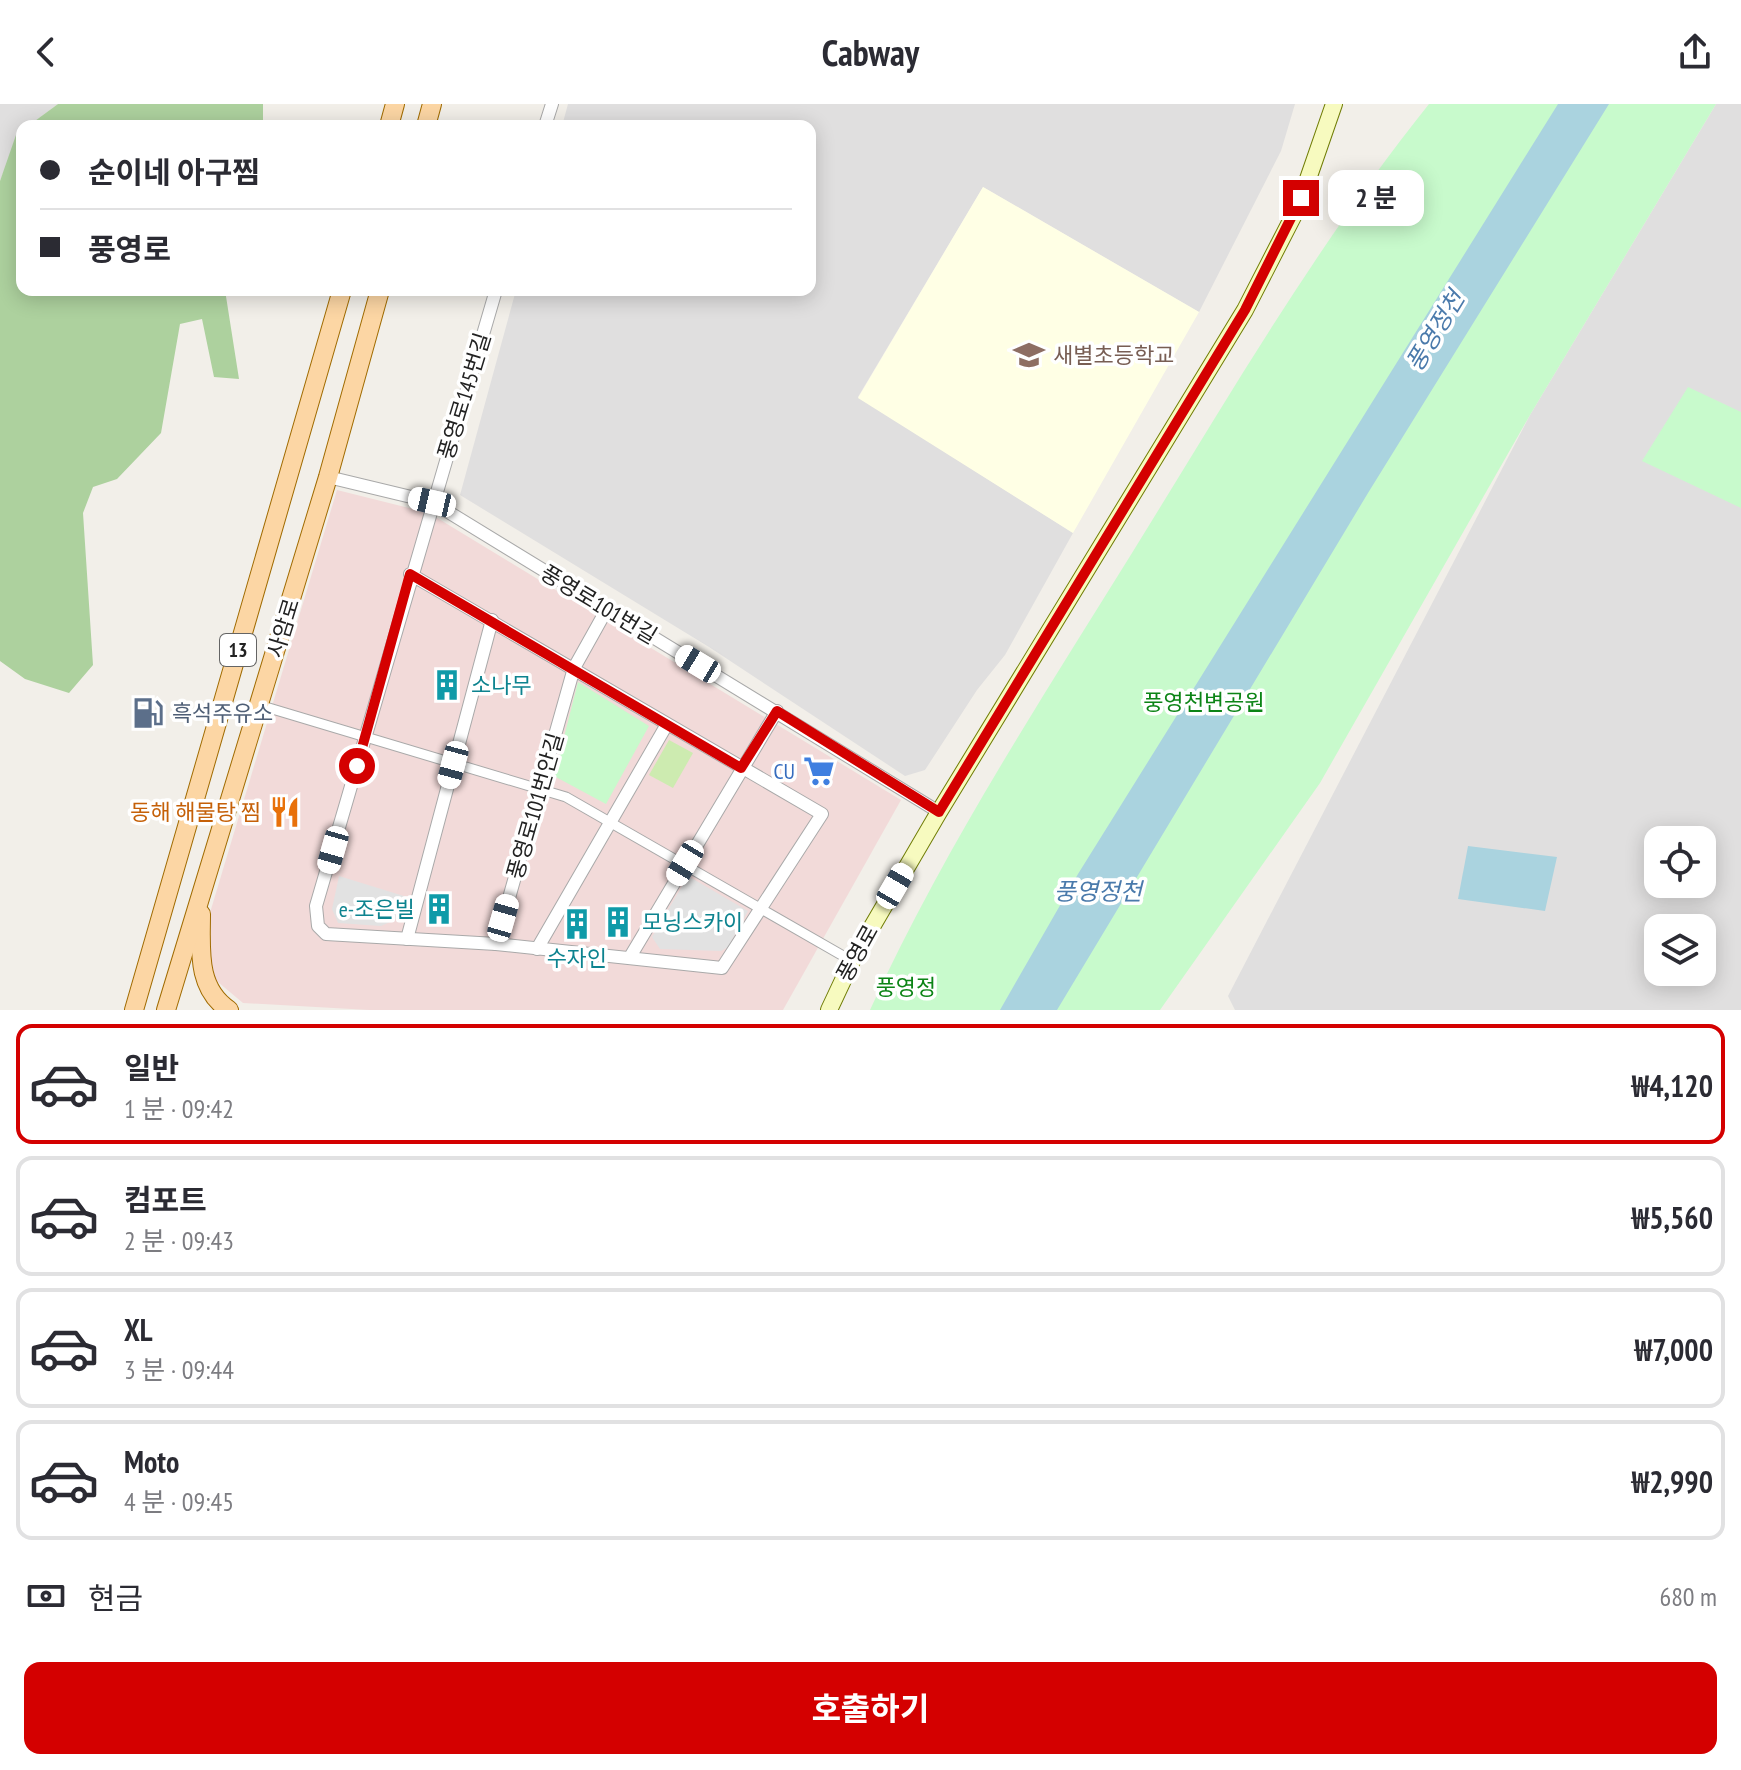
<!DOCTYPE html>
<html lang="ko">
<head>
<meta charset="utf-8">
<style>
	:root { --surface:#fff; --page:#f2f2f3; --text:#2b2b33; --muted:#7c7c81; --line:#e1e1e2; --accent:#d40000 }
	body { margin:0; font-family:"PT Sans Narrow","Noto Sans KR",sans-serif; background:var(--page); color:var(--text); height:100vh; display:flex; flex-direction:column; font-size:30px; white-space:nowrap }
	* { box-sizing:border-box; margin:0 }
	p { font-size:26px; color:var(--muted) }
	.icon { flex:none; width:44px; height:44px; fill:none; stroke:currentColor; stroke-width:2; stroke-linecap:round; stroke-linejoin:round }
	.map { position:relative; height:906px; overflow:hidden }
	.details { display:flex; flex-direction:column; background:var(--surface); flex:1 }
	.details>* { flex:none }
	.banner { position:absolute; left:16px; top:16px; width:800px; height:176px; border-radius:16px; box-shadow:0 4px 20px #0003; display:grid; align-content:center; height:176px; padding:0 24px; background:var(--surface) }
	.buttons { position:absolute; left:1644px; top:722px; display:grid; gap:16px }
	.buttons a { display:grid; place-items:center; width:72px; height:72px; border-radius:16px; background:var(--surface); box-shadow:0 4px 20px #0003; font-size:40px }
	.end { position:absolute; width:36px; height:36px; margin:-18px; border:10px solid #d40000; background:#fff; box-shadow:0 0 0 4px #fff }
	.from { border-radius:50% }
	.bubble { position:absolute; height:56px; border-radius:16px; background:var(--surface); box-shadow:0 4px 20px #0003; font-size:26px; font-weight:700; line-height:56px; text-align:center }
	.car { position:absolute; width:24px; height:48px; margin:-24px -12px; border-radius:10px; box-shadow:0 0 6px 2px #0007; background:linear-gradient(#fff 24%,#345 0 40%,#fff 0 76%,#345 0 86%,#fff 0) }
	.banner b { display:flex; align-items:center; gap:28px; height:76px; font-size:30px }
	.banner b+b { border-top:2px solid var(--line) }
	.banner i { width:20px; height:20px; background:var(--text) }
	ul { padding:14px 0 0; list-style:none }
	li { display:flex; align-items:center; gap:24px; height:120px; margin:0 16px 12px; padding:0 8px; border:4px solid var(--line); border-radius:16px }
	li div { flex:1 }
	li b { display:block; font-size:30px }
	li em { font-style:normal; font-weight:700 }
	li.active { border-color:var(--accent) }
	li>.icon { width:72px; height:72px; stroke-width:1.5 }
	.pay { display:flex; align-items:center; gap:20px; height:88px; padding:0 24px; font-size:30px }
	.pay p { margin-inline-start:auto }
	.primary-button { display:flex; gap:16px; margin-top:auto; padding:16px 24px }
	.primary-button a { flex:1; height:92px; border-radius:16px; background:var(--accent); color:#fff; font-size:32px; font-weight:700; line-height:92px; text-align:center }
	header { display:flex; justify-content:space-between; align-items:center; height:104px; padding:0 24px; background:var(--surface); font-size:36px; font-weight:700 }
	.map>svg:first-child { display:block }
</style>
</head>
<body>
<header><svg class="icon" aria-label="back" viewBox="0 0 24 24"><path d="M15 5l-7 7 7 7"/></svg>Cabway<svg class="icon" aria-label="share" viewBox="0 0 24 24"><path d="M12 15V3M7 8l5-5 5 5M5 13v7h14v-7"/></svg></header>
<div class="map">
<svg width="1741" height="906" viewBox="0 0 1741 906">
	<rect width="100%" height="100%" fill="#f2efe9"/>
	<g fill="#e0dfdf" fill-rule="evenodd">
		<path d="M0,0H58L28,22H22L0,77Z"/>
		<path d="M568,0H1295L1281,47L1199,208L983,83L858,293L1073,429L1005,551L977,586L925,666L905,672L709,543L460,391L516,186H810V22H562Z"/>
		<path d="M1716,0H1741V906H1235L1228,892L1530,311ZM1658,736H1702V780H1658ZM1658,824H1702V868H1658Z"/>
	</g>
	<path fill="#f2dad9" d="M337,386L429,409L901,696L783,906H369L243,899L212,873L203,832Z"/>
	<path fill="#ffffe5" d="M983,83L1199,208L1073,429L858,294Z"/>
	<path fill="#cdebb0" d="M669,636L693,649L673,684L649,671Z"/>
	<g fill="#add19e">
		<path d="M58,0H263V21L28,22Z"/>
		<path d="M22,27V186H225L239,275L214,273L202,215L180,220L161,329L117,375L93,383L83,409L93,561L69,589L25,575L0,557V77L16,31Z"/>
	</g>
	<g fill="#c8facc">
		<path d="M1429,0H1716L1530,311L1320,679L1160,906H870C943,746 1039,599 1132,449C1226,297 1317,140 1429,0Z"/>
		<path d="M1688,283L1741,308V404L1642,357Z"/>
		<path d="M578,578L649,622L606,700L554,672Z"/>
	</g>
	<g fill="#e2e2e2">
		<path d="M339,772L407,793L399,814L381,822L338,819L332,805Z"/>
		<path d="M688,772L748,807L728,843L721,847L660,845L652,833Z"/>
	</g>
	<g fill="#aad3df">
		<path d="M1558,0H1609L1368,389L1057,906H1000L1078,770Z"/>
		<path d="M1468,742L1557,753L1545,807L1458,795Z"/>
	</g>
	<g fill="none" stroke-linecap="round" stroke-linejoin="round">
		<defs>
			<path id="pedestrian" d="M259,601L566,693L852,857"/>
			<g id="minor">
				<path d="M545,22L552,0"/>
				<path d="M328,373L432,398L939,708"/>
				<path d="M410,470L822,710L722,864L496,840L326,830L318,822L316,802L496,186"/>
				<path d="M407,835L492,516"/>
				<path d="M496,840L574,564L607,505"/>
				<path d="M537,845L666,622"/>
				<path d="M630,853L777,607"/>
			</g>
			<path id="secondary" d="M829,906L852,857L939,708L1245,206L1299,101L1334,0"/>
			<g id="primary">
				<path d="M389,22L395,0"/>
				<path d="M426,22L432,0"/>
				<path d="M201,810C201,845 196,884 229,906"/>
				<path d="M134,906L342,186"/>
				<path d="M166,906L328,373L380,186"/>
			</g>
		</defs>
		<use href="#pedestrian" stroke="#a9a9a9" stroke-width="11"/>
		<use href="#minor" stroke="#a9a9a9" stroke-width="14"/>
		<use href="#secondary" stroke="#707d05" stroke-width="18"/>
		<use href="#primary" stroke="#a06b00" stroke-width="20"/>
		<use href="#pedestrian" stroke="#fff" stroke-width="9"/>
		<use href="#minor" stroke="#fff" stroke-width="12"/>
		<use href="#secondary" stroke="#f7fabf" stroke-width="16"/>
		<use href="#primary" stroke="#fcd6a4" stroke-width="18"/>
	</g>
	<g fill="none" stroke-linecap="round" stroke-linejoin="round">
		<path stroke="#d40000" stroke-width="10" d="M357,662L410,470L741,664L777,607L939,708L1245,206L1301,94"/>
	</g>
	<defs>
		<symbol id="school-bare" viewBox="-9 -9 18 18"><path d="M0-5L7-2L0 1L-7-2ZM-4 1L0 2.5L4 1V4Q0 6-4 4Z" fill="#8d6e63" stroke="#fff" stroke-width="2.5" paint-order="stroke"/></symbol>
		<symbol id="building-bare" viewBox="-9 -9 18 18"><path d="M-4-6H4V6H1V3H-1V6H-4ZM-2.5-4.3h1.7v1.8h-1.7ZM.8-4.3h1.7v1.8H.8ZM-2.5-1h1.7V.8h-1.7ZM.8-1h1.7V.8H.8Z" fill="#0f9aa8" stroke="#fff" stroke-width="2.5" paint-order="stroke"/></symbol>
		<symbol id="fuel-bare" viewBox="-9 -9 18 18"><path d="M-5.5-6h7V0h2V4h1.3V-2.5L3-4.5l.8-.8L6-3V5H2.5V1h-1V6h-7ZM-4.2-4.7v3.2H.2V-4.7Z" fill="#5c6f8a" stroke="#fff" stroke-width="2.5" paint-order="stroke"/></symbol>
		<symbol id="supermarket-bare" viewBox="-9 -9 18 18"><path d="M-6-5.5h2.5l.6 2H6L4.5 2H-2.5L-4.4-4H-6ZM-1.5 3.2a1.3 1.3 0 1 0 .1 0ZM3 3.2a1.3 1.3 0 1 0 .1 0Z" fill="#3f7fe0" stroke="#fff" stroke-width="2.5" paint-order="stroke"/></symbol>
		<symbol id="restaurant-bare" viewBox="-9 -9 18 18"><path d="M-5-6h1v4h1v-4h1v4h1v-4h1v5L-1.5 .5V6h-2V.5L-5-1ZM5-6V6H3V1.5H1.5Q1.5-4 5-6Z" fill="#e8710a" stroke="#fff" stroke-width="2.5" paint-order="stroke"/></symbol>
	</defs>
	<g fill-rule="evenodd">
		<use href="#school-bare" x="1007" y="229" width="44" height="44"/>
		<use href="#building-bare" x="425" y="559" width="44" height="44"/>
		<use href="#fuel-bare" x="126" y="587" width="44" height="44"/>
		<use href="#supermarket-bare" x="797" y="645" width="44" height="44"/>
		<use href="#restaurant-bare" x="263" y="686" width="44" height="44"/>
		<use href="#building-bare" x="417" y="783" width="44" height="44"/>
		<use href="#building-bare" x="596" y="796" width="44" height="44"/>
		<use href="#building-bare" x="555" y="798" width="44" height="44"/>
	</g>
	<g text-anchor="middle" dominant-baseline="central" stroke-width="7" stroke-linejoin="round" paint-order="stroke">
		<rect fill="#fff" stroke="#646464" stroke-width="2" x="220" y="530" width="36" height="32" rx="6"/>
		<g font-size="20" font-weight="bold" fill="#222">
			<text x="238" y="546">13</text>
		</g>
		<g font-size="22" fill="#785e54" stroke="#fff" text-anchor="start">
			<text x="1053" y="251">새별초등학교</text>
		</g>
		<g font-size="22" fill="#222" stroke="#fff">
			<text transform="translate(464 292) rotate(-73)">풍영로145번길</text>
			<text transform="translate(599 500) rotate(31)">풍영로101번길</text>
			<text transform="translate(283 524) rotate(-73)">사암로</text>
			<text transform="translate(535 702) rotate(-74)">풍영로101번안길</text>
			<text transform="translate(857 849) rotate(-61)">풍영로</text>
		</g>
		<g font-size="22" fill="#0d838f" stroke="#fff" text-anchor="start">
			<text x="471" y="581">소나무</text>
			<text x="415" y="805" text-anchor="end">e-조은빌</text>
			<text x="642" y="818">모닝스카이</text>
			<text x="577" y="854" text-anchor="middle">수자인</text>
		</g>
		<g font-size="22" fill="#0c8416" stroke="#fff">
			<text x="1204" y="598">풍영천변공원</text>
			<text x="906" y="883">풍영정</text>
		</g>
		<g font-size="22" fill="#4e5e75" stroke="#fff" text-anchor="start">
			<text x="172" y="609">흑석주유소</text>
		</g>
		<g font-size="22" fill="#366cbe" stroke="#fff" text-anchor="end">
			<text x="795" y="667">CU</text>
		</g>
		<g font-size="22" fill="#c56008" stroke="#fff" text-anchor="end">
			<text x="261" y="708">동해 해물탕 찜</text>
		</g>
		<g font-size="24" font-style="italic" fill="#4a7aab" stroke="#fff">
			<text transform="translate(1435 227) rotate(-59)">풍영정천</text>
			<text x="1098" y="787">풍영정천</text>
		</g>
	</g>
</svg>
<div class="buttons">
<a><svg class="icon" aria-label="locate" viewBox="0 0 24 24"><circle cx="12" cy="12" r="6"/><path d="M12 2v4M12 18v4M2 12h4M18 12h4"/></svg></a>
<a><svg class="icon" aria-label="layers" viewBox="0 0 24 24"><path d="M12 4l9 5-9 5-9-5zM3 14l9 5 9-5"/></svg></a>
</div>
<i class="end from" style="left:357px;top:662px"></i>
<i class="end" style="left:1301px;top:94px"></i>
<div class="bubble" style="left:1328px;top:66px;width:96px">2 분</div>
<i class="car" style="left:432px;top:398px;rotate:283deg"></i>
<i class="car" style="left:698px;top:560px;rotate:301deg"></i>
<i class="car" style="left:453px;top:661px;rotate:195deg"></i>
<i class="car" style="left:333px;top:746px;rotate:196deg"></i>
<i class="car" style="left:685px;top:759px;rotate:211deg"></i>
<i class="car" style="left:895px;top:782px;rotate:30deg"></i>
<i class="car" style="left:503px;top:814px;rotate:16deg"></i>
<div class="banner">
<b><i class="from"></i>순이네 아구찜</b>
<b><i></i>풍영로</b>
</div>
</div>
<section class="details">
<ul>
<li class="active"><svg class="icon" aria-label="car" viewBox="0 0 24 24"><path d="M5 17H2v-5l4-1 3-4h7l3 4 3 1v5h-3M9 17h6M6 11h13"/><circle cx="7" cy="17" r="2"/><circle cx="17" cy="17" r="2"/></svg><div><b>일반</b><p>1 분 · 09:42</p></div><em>₩4,120</em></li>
<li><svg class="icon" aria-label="car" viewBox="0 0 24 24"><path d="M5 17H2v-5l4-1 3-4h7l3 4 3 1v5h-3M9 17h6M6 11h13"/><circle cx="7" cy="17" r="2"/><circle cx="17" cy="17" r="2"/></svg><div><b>컴포트</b><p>2 분 · 09:43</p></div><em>₩5,560</em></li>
<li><svg class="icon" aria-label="car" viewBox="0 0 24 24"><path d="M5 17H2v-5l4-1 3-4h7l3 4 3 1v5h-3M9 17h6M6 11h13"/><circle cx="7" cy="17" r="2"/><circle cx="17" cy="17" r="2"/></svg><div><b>XL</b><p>3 분 · 09:44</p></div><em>₩7,000</em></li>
<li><svg class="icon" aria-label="car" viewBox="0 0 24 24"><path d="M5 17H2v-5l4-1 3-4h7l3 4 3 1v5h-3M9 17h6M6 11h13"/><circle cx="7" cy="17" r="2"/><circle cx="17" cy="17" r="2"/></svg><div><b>Moto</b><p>4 분 · 09:45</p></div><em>₩2,990</em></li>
</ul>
<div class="pay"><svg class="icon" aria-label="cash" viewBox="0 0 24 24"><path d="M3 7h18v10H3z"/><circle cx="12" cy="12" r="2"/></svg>현금<p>680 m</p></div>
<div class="primary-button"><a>호출하기</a></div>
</section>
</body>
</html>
